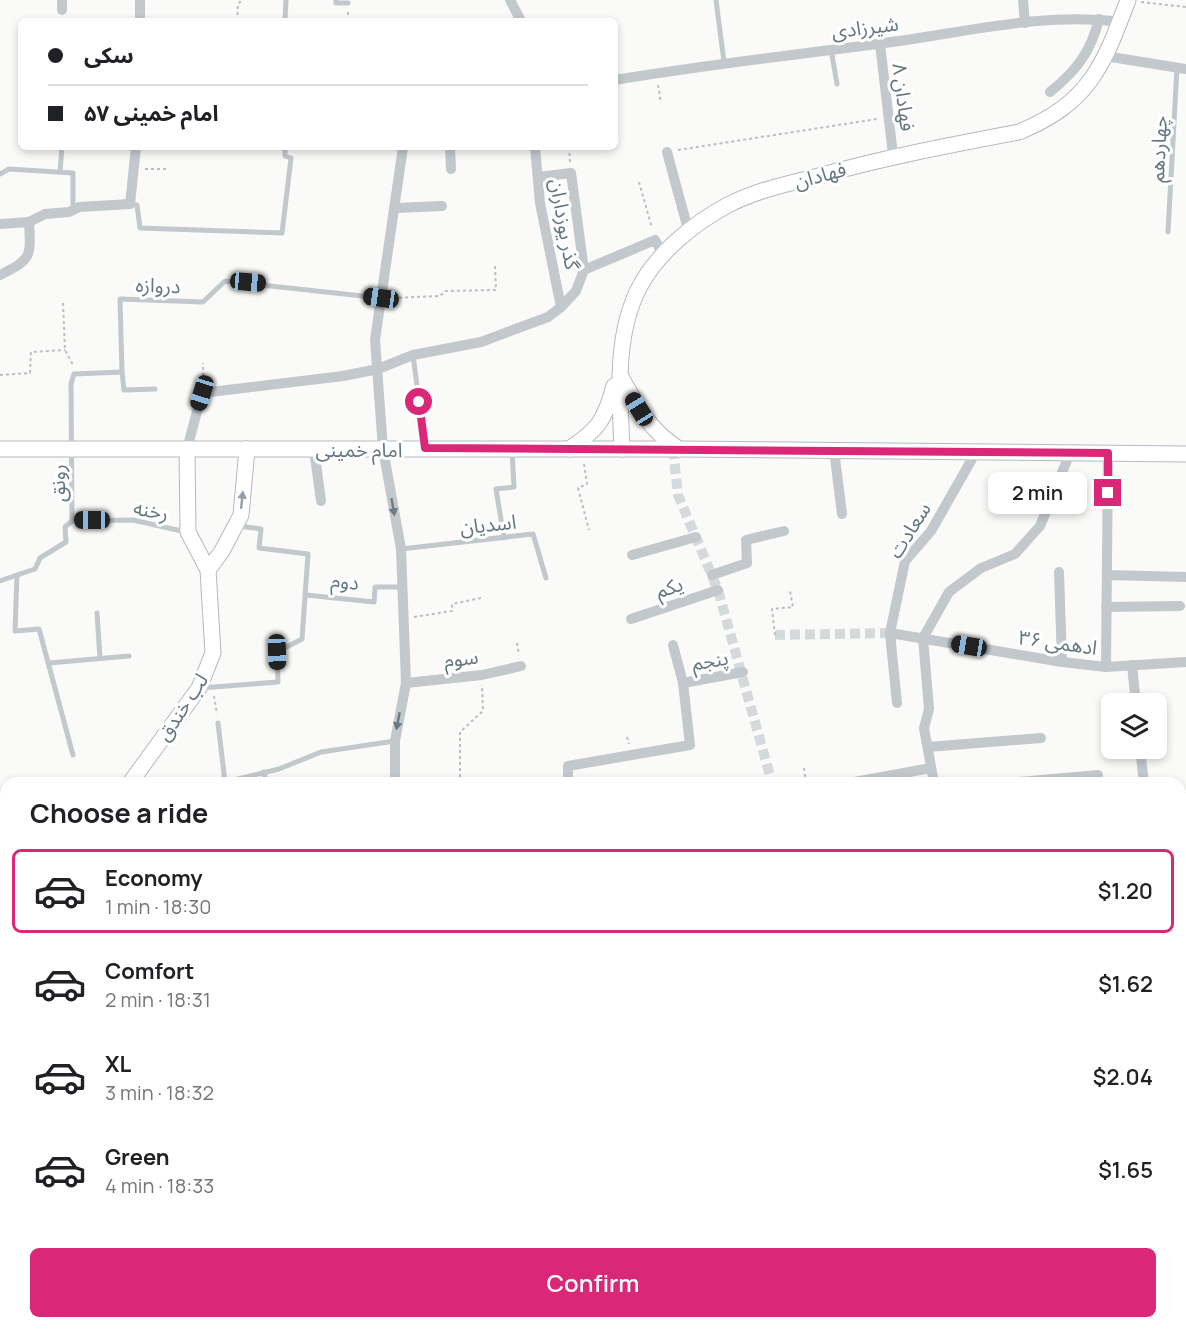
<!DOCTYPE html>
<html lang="en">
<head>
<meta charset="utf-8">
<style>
	:root { --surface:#fff; --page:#f2f2f2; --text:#202124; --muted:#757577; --line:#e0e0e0; --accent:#db2777 }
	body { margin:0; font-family:Manrope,"Noto Sans Arabic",sans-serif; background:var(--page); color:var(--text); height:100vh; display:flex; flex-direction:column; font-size:22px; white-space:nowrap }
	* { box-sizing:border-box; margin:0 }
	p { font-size:20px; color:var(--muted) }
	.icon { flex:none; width:33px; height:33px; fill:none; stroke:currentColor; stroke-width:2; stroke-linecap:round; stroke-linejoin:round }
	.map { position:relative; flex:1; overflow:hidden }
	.details { position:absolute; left:0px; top:777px; width:1186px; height:552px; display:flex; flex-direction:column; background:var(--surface); border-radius:18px 18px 0 0; box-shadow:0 3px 9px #0003 }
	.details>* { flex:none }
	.guide { position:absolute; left:18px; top:18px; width:600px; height:132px; border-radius:9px; box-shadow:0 3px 9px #0003; display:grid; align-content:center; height:132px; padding:0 30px; background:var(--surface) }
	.controls { position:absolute; left:1101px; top:693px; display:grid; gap:12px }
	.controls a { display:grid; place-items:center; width:66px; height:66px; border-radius:9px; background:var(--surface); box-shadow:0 3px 9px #0003; font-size:30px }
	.end { position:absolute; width:27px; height:27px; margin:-14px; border:8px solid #db2777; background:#fff; box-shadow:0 0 0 3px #fff }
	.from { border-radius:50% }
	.bubble { position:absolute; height:42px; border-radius:9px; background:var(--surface); box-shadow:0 3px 9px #0003; font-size:20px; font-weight:600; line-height:42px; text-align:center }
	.car { position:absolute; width:18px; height:36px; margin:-18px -9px; border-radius:8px; box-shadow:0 0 4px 2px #0007; background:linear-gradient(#222 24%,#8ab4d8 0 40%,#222 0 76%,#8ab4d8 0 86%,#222 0) }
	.guide b { display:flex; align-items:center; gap:21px; height:57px; font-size:22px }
	.guide b+b { border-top:2px solid var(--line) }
	.guide i { width:15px; height:15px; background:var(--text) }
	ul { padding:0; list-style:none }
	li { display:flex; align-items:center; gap:18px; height:84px; margin:0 12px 9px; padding:0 18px; border:3px solid transparent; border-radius:9px }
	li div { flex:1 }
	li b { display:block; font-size:22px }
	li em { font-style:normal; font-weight:600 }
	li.current { border-color:var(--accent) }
	li>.icon { width:54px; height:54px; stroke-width:1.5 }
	h2 { padding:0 30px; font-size:27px; line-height:72px }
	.action { display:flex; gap:12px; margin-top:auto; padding:12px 30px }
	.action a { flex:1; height:69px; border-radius:9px; background:var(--accent); color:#fff; font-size:24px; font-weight:600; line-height:69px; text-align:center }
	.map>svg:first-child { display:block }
</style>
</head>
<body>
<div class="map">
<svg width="1186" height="1329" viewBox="0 0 1186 1329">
	<rect width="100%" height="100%" fill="#fafaf8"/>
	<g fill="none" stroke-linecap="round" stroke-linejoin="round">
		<g stroke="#d5d9db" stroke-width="10" stroke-dasharray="10 5" stroke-linecap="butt">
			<path d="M673,449L678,495L718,590L772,783"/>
			<path d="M775,635L890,633"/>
		</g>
		<defs>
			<g id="secondary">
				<path d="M620,375C637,406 649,430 679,449"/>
				<path d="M0,449H679L1186,454"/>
				<path d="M569,449C598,430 605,420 614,386"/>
				<path d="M622,449C620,396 614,337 639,288C657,253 694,223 728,205C755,191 786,184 815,177C882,158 950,145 1019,132C1089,103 1103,67 1128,0"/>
				<path d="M208,570L222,551L241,515L247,449"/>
				<path d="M130,783L199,688L213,653L208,570L188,532L187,449"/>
				<path d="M0,934L6,923"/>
			</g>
		</defs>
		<use href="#secondary" stroke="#b3babf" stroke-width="17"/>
		<g stroke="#bbbfc2" stroke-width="2" stroke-dasharray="3 3" stroke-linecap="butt">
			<path d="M1141,2L1186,7"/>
			<path d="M348,12V21"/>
			<path d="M237,21L238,4L242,0"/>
			<path d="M658,85L661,103"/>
			<path d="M146,147H167"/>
			<path d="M569,147L570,162"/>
			<path d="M678,150L877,119"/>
			<path d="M145,169H166"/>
			<path d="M639,182L652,228"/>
			<path d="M393,298L440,296L445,291L496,290L495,266"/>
			<path d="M63,303L65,350L73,365"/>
			<path d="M0,375L30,373L31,352L65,350"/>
			<path d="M203,382V363"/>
			<path d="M584,464L587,484L578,488L589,530"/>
			<path d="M414,617L452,611V604L481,598"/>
			<path d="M775,635L772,609L793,607L790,591"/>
			<path d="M517,643L519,655"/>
			<path d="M214,696L217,714"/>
			<path d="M627,737L629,744"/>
			<path d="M804,768L806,783"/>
			<path d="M460,783V732L483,711L482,685"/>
			<path d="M869,1329L870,1323"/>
		</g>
		<g stroke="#c3c8cc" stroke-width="5">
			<path d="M336,0V3H348"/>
			<path d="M716,0L724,62"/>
			<path d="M285,21L286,0"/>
			<path d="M831,49L837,84"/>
			<path d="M60,172L62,147"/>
			<path d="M0,174L9,169L73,173V209"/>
			<path d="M130,204L137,205L140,228L282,233L291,158L285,156V147"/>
			<path d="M1168,232L1177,68"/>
			<path d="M413,355L425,446"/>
			<path d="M122,372L124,390L155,389"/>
			<path d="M72,521L133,520L186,532"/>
			<path d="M504,538L496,489L514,487L512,451"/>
			<path d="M401,549L533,534L546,578"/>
			<path d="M17,575L15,631L39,629L73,755"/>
			<path d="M0,581L35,569L40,558L66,542L65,527L72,521L71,384L74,374L122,372L120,299L203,302L225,281L381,298"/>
			<path d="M306,595L374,602L375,587H402"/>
			<path d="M97,613L100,658"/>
			<path d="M49,663L129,656"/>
			<path d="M201,688L278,682L277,652L302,639L308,554L259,548L261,529L239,526"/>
			<path d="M218,723L225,782"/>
			<path d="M264,772L266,783"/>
			<path d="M221,783L279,769L321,752L395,741"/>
			<path d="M777,1329L778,1323"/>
		</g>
		<g stroke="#c3c8cc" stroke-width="10">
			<path d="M510,0L521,21"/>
			<path d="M1023,0L1025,23"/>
			<path d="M62,10V0"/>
			<path d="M140,21V0"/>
			<path d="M880,44L893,155"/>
			<path d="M1105,56L1186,69"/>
			<path d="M615,80C709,64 804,54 899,41C970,31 1047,12 1120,22"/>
			<path d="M1050,92C1076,71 1091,52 1099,19"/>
			<path d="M450,147L451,169"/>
			<path d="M535,147L540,203L561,307"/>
			<path d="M667,152L689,233"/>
			<path d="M538,177L571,173L584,270"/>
			<path d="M396,208L442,206"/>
			<path d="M0,224L29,222"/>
			<path d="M0,275C32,259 31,257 29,222L45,214L69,212L79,207L130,204L136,147"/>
			<path d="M187,449L202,393L343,376L378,369L413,355L481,342L548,317L561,307L576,291L584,270L655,240L663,255"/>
			<path d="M314,449L321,501"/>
			<path d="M834,450L842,514"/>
			<path d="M632,555L696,537"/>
			<path d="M1059,572L1062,662"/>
			<path d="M712,575L747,563L746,540L784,531"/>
			<path d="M1107,575L1186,577"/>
			<path d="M1106,607L1180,606"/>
			<path d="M631,619L718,590"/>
			<path d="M890,633L1062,662L1106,667L1186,662"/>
			<path d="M1132,665L1136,704"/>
			<path d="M1106,667L1108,453"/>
			<path d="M406,683L482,675L521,666"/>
			<path d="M683,683L743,672"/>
			<path d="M897,703L890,633L905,561L931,531L976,452"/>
			<path d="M928,747L1041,738"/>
			<path d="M1140,748L1144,783"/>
			<path d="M395,783V741L406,683L401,549L383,449L375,340L403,147"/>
			<path d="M568,783V766L690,745L683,683L673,645"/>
			<path d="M849,783L931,768"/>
			<path d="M934,783L924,728L929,709L923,638L949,592L981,568L1015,554L1040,526L1070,453"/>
			<path d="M1008,783L1098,775"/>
			<path d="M1180,908H1186"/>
			<path d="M1180,949H1186"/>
			<path d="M0,1031L6,1032"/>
			<path d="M1180,1101H1186"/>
			<path d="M0,1112L6,1113"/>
			<path d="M1180,1166L1186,1147"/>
			<path d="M1180,1175L1186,1177"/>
			<path d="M0,1200L6,1201"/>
			<path d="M0,1267H6"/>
			<path d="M1180,1273L1186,1276"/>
			<path d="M235,1323V1329"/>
			<path d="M439,1323L440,1329"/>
			<path d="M518,1323V1329"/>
			<path d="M649,1323L650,1329"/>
			<path d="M692,1323L693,1329"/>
			<path d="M737,1323L738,1329"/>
			<path d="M1016,1323L1032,1329"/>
			<path d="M1177,1323L1186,1328"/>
			<path d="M102,1329L103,1323"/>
			<path d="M546,1329L577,1323"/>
			<path d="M1093,1329L1097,1323"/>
		</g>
		<use href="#secondary" stroke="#fff" stroke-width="15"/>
	</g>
	<defs><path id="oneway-solid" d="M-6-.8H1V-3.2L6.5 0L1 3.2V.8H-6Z" transform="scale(1.5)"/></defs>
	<use fill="#939fa8" href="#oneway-solid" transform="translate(242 500) rotate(-84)"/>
	<g fill="#6a7a87">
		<use href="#oneway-solid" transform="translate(393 507) rotate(80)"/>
		<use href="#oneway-solid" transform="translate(398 721) rotate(101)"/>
	</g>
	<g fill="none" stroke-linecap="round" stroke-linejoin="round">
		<path stroke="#db2777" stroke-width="8" d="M419,402L425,448L1108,453V493"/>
	</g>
	<g text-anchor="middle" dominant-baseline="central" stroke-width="6" stroke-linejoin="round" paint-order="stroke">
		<g font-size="20" fill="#657683" stroke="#fff">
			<text transform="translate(865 27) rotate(-7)">شیرزادی</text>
			<text transform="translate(904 97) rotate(83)">فهادان ۸</text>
			<text transform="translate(1158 149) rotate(-87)">چهاردهم</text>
			<text transform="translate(820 175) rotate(-15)">فهادان</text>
			<text transform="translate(565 224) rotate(80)">گذر يوزداران</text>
			<text transform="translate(158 285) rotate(2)">دروازه</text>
			<text x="359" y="449">امام خمینی</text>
			<text transform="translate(57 483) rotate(-90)">رونق</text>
			<text transform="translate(151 510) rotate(10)">رخنه</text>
			<text transform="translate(488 524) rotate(-6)">اسدیان</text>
			<text transform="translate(909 530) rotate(-58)">سعادت</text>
			<text transform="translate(345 581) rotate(6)">دوم</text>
			<text transform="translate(669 587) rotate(-19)">یکم</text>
			<text transform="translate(1058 642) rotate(8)">ادهمی ۳۶</text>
			<text transform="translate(461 658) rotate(-7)">سوم</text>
			<text transform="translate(710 660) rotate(-10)">پنجم</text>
			<text transform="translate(182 707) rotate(-57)">لب خندق</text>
		</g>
	</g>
</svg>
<div class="controls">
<a><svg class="icon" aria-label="layers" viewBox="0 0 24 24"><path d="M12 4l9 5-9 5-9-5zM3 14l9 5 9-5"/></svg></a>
</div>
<i class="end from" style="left:419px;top:402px"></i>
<i class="end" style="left:1108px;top:493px"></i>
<div class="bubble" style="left:988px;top:472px;width:99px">2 min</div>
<i class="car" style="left:248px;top:282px;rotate:95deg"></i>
<i class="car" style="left:381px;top:298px;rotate:278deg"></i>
<i class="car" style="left:202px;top:393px;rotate:197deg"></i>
<i class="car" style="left:639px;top:409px;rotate:328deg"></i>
<i class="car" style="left:92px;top:520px;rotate:270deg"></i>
<i class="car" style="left:969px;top:646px;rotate:280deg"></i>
<i class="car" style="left:277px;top:652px;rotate:178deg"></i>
<div class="guide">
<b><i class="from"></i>سکی</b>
<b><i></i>امام خمینی ۵۷</b>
</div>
<section class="details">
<h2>Choose a ride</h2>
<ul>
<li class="current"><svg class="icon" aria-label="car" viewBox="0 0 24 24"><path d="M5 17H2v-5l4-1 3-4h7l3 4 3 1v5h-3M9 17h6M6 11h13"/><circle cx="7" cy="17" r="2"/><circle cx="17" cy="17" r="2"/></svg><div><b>Economy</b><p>1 min · 18:30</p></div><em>$1.20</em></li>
<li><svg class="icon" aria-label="car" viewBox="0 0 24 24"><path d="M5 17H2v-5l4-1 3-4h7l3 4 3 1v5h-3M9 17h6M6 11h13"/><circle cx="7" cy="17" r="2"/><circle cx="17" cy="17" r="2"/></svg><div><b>Comfort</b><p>2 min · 18:31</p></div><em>$1.62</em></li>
<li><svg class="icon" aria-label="car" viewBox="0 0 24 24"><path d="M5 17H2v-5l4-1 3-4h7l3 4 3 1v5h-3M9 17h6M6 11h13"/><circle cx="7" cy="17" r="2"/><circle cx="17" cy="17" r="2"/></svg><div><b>XL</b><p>3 min · 18:32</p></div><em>$2.04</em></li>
<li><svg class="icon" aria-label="car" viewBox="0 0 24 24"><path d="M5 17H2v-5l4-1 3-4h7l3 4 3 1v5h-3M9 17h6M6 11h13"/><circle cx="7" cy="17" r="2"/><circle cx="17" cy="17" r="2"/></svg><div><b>Green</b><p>4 min · 18:33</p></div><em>$1.65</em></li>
</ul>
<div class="action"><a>Confirm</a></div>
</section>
</div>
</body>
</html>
